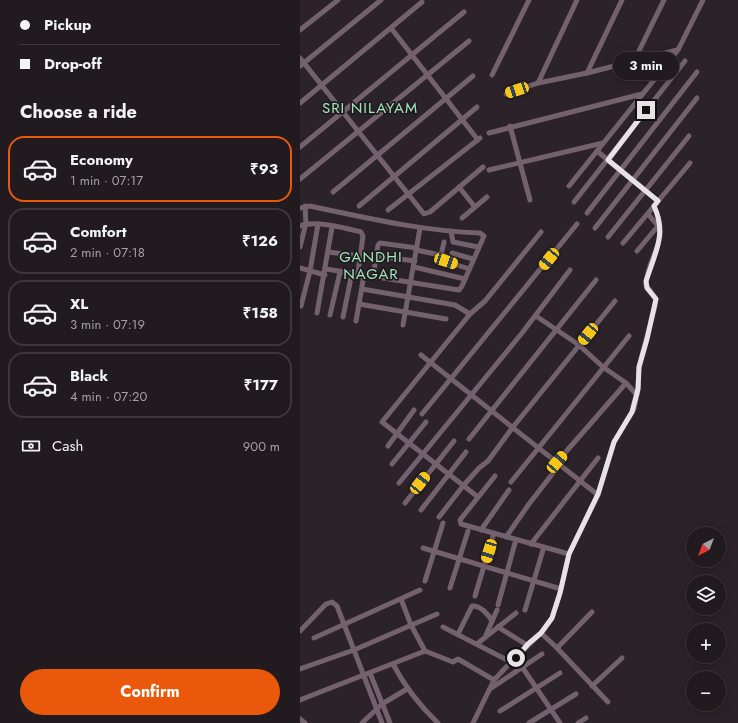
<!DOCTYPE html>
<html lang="en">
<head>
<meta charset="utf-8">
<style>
	:root { --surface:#211a1f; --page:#2d272c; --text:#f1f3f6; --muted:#a2a1a4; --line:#3e383d; --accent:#ea580c }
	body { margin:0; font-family:Jost,sans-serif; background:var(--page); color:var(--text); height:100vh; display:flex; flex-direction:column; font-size:15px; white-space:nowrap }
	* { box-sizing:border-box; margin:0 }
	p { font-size:13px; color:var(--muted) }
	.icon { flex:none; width:22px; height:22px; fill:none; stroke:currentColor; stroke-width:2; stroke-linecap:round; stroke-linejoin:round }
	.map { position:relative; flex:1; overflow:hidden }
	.side { display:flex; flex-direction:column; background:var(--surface); width:300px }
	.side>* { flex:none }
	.top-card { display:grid; align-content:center; height:88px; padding:0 20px; background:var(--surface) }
	.needle { width:26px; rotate:222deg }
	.controls { position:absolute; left:386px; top:527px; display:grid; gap:8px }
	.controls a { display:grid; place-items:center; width:40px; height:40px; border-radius:50%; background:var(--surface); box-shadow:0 2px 10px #0003,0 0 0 1px var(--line); font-size:20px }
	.end { position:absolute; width:18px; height:18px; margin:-9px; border:5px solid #e8e1e6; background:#111; box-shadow:0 0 0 2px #111 }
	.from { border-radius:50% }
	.bubble { position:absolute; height:28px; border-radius:14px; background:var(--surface); box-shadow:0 2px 10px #0003,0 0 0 1px var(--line); font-size:13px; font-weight:700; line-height:28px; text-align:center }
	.car { position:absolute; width:12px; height:24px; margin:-12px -6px; border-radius:5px; box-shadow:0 0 3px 1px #0007; background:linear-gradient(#f5c518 24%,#345 0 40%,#f5c518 0 76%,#345 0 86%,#f5c518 0) }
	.top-card b { display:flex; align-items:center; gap:14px; height:38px; font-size:15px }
	.top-card b+b { border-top:1px solid var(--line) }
	.top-card i { width:10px; height:10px; background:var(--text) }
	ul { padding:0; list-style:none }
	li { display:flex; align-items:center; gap:12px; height:66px; margin:0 8px 6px; padding:0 12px; border:2px solid var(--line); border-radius:16px }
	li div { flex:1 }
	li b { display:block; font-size:15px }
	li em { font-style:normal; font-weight:700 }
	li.current { border-color:var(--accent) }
	li>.icon { width:36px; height:36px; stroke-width:1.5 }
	h2 { padding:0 20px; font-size:18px; line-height:48px }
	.pay { display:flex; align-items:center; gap:10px; height:44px; padding:0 20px; font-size:15px }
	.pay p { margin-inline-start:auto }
	.primary-button { display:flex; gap:8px; margin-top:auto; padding:8px 20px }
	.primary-button a { flex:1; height:46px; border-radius:24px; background:var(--accent); color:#fff; font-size:16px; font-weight:700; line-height:46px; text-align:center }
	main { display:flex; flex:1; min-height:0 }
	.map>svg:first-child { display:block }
</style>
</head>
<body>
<main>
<section class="side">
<div class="top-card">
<b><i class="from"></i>Pickup</b>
<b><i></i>Drop-off</b>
</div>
<h2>Choose a ride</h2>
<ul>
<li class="current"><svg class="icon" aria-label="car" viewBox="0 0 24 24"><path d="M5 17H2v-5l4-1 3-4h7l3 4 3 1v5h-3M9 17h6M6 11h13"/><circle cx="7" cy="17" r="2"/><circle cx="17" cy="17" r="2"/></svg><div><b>Economy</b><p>1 min · 07:17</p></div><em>₹93</em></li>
<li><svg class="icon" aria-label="car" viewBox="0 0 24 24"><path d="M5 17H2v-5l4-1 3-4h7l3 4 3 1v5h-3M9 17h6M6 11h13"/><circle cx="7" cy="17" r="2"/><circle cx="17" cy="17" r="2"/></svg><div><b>Comfort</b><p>2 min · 07:18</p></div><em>₹126</em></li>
<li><svg class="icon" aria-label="car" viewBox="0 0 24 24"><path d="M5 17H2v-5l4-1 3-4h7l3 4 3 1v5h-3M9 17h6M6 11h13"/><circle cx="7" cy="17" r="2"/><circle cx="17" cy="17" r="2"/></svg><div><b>XL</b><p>3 min · 07:19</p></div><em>₹158</em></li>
<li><svg class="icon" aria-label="car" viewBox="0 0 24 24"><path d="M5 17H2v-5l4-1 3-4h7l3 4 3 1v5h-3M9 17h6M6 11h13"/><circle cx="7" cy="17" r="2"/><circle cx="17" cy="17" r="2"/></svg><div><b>Black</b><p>4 min · 07:20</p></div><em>₹177</em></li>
</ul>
<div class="pay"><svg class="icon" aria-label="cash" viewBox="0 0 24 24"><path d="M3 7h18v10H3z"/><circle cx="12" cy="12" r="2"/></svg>Cash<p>900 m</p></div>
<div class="primary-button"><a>Confirm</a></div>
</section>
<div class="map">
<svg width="438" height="723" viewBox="0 0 438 723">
	<rect width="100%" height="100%" fill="#2c2229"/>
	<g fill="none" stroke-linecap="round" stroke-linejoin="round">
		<g stroke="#74616e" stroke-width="5">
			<path d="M91,28L178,140"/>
			<path d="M0,30L38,0"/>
			<path d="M0,58L124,214L130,212L183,167"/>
			<path d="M334,61L364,0"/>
			<path d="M0,66L81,0"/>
			<path d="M287,73L322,0"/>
			<path d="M192,75L229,0"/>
			<path d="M238,83L277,0"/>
			<path d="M206,94L238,83L287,73L377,50"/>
			<path d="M0,103L122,2"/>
			<path d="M210,126L230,200"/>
			<path d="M189,133L342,94"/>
			<path d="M0,147L164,12"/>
			<path d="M297,151L358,201"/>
			<path d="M189,170L303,143"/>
			<path d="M0,179L169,41"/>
			<path d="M269,186L378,50L403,0"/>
			<path d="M159,187L175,207"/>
			<path d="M33,192L173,76"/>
			<path d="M274,202L385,61"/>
			<path d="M59,206L177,107"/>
			<path d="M0,208L10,206C67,218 122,231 180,233L184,236L162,286L159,290L26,269"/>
			<path d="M88,210L180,138"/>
			<path d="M287,213L397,72"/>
			<path d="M162,218L187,197"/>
			<path d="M0,226C15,220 45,228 61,232L63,236L58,273"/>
			<path d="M295,228L397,98"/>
			<path d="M151,231L153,242L178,247"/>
			<path d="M308,237L389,136"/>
			<path d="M323,243L390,163"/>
			<path d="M0,247L6,223L5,206"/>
			<path d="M116,250L145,256"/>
			<path d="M337,251L358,226L348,214"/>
			<path d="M28,252L60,256"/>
			<path d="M152,253L173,259"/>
			<path d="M141,255L144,242"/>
			<path d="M76,256L115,261"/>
			<path d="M145,261L169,269"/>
			<path d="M114,267L165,279"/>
			<path d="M0,268L25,275"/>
			<path d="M73,276L78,245L80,243L117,248"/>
			<path d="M62,289L155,305L170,314"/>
			<path d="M59,304L146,319"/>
			<path d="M1,306L10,271L18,224"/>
			<path d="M17,313L32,227"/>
			<path d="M30,315L40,272"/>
			<path d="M236,316L279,345L303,367L326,383L337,395"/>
			<path d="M43,317L52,273"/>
			<path d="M56,321L64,275"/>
			<path d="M103,325L120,228"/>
			<path d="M121,355L298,495"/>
			<path d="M122,414L277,224"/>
			<path d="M169,439L296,280"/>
			<path d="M88,446L114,410"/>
			<path d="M257,462L326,383"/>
			<path d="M92,464L126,422"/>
			<path d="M195,476L160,520L161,524L269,554"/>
			<path d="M211,482L329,336"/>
			<path d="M99,483L222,333L270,270"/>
			<path d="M178,497L82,422L170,314L185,301L241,232"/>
			<path d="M105,503L154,441"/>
			<path d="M121,510L166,452"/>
			<path d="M139,517L163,486L179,468L188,461L213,427L315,301"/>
			<path d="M181,530L209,490"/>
			<path d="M206,537L229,504L260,464"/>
			<path d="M231,544L298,458"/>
			<path d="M123,548L261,589"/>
			<path d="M125,581L143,523"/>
			<path d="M150,588L168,531"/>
			<path d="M175,596L193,536"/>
			<path d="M101,599L111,625L125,651"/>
			<path d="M198,605L215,543"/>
			<path d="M225,610L243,550"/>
			<path d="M143,627L211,662"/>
			<path d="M198,627L227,645"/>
			<path d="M0,631L26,604L32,602L37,606L82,723"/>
			<path d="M241,633L257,648L308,702"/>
			<path d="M158,634L172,606C180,605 188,614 192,621"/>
			<path d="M186,635L197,610"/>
			<path d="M14,638L120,590"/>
			<path d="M178,643L216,613"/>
			<path d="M257,648L292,612"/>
			<path d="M216,658L260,723"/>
			<path d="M93,664C105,687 119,705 138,723"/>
			<path d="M0,669L54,650L137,614"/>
			<path d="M70,673L90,723"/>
			<path d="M292,686L322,658"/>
			<path d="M190,689L242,654"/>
			<path d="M0,700L125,651L153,662L158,659L194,680"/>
			<path d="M200,711L260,673"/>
			<path d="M0,719L5,723"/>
			<path d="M62,723L82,704L107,689"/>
			<path d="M173,723L194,680L211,662L241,633L252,618L260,593L269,554L298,495L314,442L334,409L338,389L339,367L355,306L356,299L346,285C348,252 371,243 354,206"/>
			<path d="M229,723L276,694"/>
			<path d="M278,723L286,718"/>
		</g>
	</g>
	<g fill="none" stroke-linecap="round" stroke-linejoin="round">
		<path stroke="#e8e1e6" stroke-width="5" d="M216,658L228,644L241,633L252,618L260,593L269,554L298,494L314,442L332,412L338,389L339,367L347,339L356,299L347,288L346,281C355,253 367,234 354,206L358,201L308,160L346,110"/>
	</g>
	<g text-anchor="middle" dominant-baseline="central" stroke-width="3.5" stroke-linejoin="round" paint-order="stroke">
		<g font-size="15" letter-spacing="1" fill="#9be8ba" stroke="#231920">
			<text x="70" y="108">SRI NILAYAM</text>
			<text x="71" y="257">GANDHI<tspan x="71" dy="17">NAGAR</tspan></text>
		</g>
	</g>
</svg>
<div class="controls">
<a><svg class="needle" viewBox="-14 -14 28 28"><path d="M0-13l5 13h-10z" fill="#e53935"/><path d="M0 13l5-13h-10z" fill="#a2a1a4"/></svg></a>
<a><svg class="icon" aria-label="layers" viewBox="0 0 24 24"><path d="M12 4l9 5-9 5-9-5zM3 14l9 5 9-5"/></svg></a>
<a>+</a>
<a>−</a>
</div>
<i class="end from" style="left:216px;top:658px"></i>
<i class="end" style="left:346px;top:110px"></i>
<div class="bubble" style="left:313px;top:52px;width:66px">3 min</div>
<i class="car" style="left:217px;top:90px;rotate:252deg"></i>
<i class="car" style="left:249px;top:259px;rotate:219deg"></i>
<i class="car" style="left:146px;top:261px;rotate:108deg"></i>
<i class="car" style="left:288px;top:334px;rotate:219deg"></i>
<i class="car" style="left:257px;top:462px;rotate:41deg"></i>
<i class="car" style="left:120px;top:483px;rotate:38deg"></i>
<i class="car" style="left:189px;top:551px;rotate:197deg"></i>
</div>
</main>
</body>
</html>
